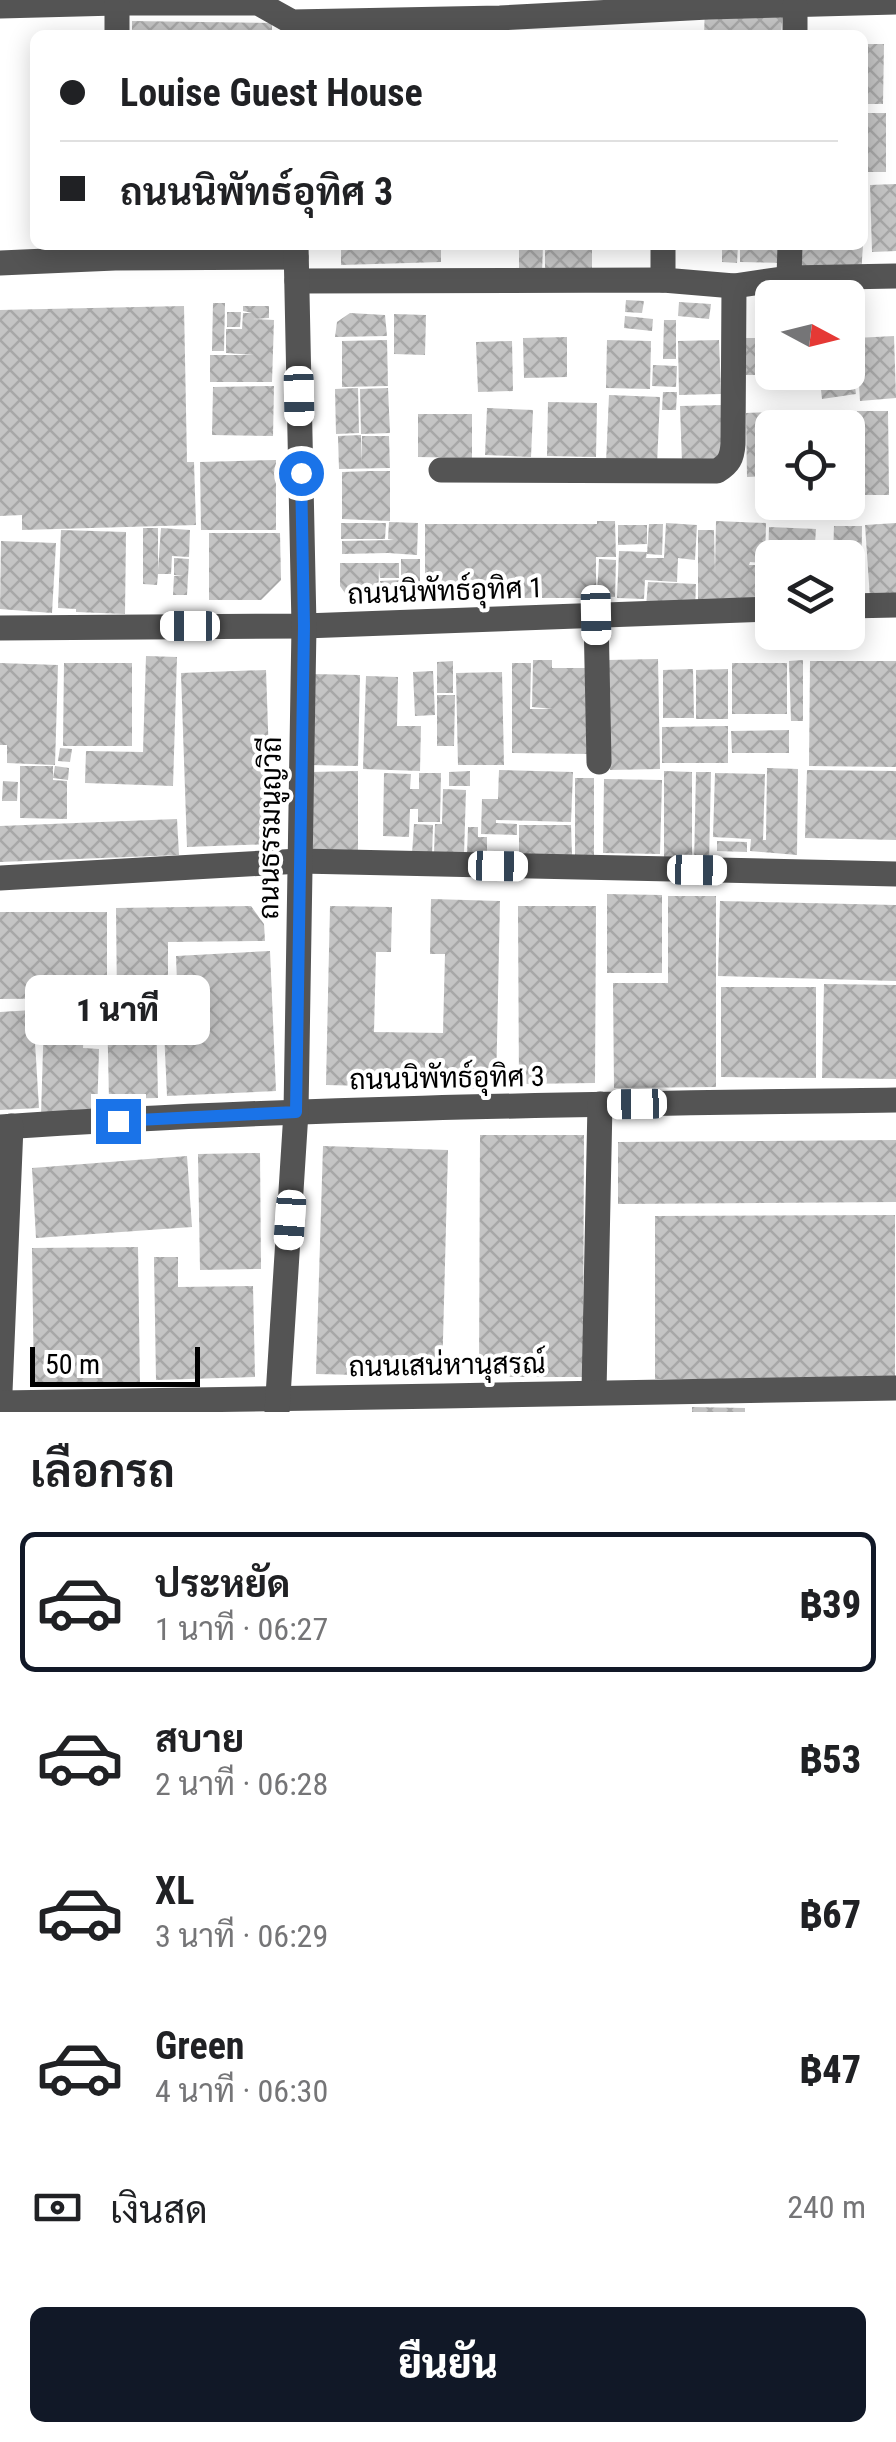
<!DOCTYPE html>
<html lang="th">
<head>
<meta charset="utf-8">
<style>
	:root { --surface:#fff; --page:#f6f6f6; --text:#202124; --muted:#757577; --line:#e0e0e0; --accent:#111827 }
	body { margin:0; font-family:"Roboto Condensed",Sarabun,sans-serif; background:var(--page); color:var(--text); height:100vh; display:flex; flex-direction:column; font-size:38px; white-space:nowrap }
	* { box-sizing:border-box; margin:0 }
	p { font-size:32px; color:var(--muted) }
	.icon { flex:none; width:55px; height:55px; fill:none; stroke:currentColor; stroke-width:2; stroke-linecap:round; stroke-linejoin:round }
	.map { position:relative; height:1412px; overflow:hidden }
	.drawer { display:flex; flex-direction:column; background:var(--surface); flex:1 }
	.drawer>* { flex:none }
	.banner { position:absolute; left:30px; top:30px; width:838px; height:220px; border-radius:15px; box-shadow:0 5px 25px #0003; display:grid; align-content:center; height:220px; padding:0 30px; background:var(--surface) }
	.needle { width:65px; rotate:97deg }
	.buttons { position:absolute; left:755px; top:280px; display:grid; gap:20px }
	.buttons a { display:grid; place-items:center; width:110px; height:110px; border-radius:15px; background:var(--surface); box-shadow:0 5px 25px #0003; font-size:50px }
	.scale { position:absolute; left:30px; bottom:25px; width:170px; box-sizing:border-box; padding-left:10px; border:5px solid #000; border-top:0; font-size:28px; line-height:35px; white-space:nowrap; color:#000; -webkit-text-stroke:8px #fff; paint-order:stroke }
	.end { position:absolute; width:45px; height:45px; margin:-22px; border:12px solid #1a73e8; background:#fff; box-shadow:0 0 0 5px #fff }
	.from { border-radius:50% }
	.bubble { position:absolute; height:70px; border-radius:15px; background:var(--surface); box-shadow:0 5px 25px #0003; font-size:32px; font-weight:800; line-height:70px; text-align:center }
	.car { position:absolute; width:30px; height:60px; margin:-30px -15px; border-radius:12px; box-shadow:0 0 8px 2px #0007; background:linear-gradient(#fff 24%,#345 0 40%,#fff 0 76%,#345 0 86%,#fff 0) }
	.banner b { display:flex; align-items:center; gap:35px; height:95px; font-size:38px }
	.banner b+b { border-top:2px solid var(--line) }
	.banner i { width:25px; height:25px; background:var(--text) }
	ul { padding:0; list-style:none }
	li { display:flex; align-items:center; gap:30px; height:140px; margin:0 20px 15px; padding:0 10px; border:5px solid transparent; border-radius:15px }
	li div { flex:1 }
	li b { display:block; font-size:38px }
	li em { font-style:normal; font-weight:800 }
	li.current { border-color:var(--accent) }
	li>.icon { width:90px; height:90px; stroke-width:1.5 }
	h2 { padding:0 30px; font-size:45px; line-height:120px }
	.pay { display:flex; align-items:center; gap:25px; height:110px; padding:0 30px; font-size:38px }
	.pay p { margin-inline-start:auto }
	.button { display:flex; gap:20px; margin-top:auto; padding:20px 30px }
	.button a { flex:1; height:115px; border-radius:15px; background:var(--accent); color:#fff; font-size:40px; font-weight:800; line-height:115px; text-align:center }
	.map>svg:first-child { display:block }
</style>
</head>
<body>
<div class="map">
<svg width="896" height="1412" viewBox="0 0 896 1412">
	<defs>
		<pattern id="building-cross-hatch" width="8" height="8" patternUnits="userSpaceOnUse" patternTransform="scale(2.5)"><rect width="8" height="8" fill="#c4c4c4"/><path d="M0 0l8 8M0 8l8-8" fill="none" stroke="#a7a7a7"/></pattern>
	</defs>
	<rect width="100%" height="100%" fill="#fff"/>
	<g fill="url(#building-cross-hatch)">
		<path d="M705,8L783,12L781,35H704Z"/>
		<path d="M132,21L272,23V35H132Z"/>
		<path d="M862,44H884L883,104H862Z"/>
		<rect x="862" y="113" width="24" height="59"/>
		<path d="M896,184V251L872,252L870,185Z"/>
		<path d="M341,245H441V262L341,265Z"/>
		<path d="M519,245H543L542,273H519Z"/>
		<rect x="545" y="245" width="47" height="24"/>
		<path d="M608,245H656V248L608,249Z"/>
		<path d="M722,245H738L737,263L722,262Z"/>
		<path d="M740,245H788L787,263L740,262Z"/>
		<path d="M800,245H863L861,275L798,270Z"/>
		<path d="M626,300L644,301L642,313L625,312Z"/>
		<path d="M679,302L711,304L709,319L678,316Z"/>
		<path d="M213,303H225L224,351H212Z"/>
		<path d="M184,306L187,462H194L196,525L22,530V515L0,516V310Z"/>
		<path d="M243,306H269V318L253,319L274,320L272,382H210V355H254L226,353V329H242L243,313H252L243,311Z"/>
		<path d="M227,312H241L240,327H227Z"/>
		<path d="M350,313L385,315L387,336L335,337L337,322Z"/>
		<path d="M394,314L426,315L425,355L394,354Z"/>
		<path d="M625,316L653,319L652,331L624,328Z"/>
		<path d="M664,320H676V359H663Z"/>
		<path d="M894,336L896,398L860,401L856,338Z"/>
		<path d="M567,337V377L524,378L523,338Z"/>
		<rect x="746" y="338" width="26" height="37"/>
		<path d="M387,340L388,386L342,387V341Z"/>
		<path d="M607,340L651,341L650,389L606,388Z"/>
		<path d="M719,340L721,394L679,395L678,341Z"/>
		<path d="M512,341L513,391L478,392L476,342Z"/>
		<path d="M848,351H850L856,394L822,399L819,372H848Z"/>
		<path d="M653,365L677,366L676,387L652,386Z"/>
		<path d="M274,386L273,436L212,435L213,387Z"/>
		<path d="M358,388L359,433L336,434L335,389Z"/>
		<path d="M388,388L390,433L361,434L360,389Z"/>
		<path d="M663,392H677L676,410H662Z"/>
		<path d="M609,395L660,397L657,465L606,463Z"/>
		<path d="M548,402L597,403L596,457L547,456Z"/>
		<path d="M722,405L723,461L682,463L680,406Z"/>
		<path d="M487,408L533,410L531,457L485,455Z"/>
		<path d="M857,411H888L889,495H859Z"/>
		<path d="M770,412V420L796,419L797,428H772V476L747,477L746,413Z"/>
		<path d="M418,414H472V458L418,457Z"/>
		<path d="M849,415L850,428H820L819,417Z"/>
		<path d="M361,435V464L362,436H389L390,468L339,469L338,436Z"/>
		<path d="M276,460V530H201L200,462Z"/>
		<path d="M371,471H390V521L342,519V472Z"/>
		<path d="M597,521H615L616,557H596V598H425V524H597Z"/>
		<path d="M716,521L766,523L765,563L750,562L749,565H764L765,600H698V530H714L715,573Z"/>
		<path d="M389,522L418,523L417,555L388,553L342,554V541L394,540L388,539Z"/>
		<path d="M341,523H386L385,539H341Z"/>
		<path d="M666,523L697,525L695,560L678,558L677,582L645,580L644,599L617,598L619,551L647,552L646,558H664Z"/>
		<path d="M896,523V597L870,598L865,525Z"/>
		<path d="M649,524H663L662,555L647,554Z"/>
		<path d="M618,525H647V544L618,545Z"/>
		<path d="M834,526H862L861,593H848V558H833Z"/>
		<path d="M769,527L816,529L815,543H832L831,554L815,553V558H772V599H767Z"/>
		<path d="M143,528H158V570L161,528L190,530L189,557L172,556L171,574H158L157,585L143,584Z"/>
		<path d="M61,530L126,532L125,614L76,612V609L58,608Z"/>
		<path d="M209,533H280L281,580L261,600H209Z"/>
		<path d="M1,541L56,543L52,613L0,609Z"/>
		<path d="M174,558L189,559L187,595H173L174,576L183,575H174Z"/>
		<rect x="401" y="559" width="19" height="35"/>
		<path d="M599,559L616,560L615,597L597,596Z"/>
		<path d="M340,563H399V578H380L379,568L378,603H352L340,586Z"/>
		<path d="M399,580L400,598H380V581Z"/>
		<path d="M648,582L696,584L695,609L646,607Z"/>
		<path d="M146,656L177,657L173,786L85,783L86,751L143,752Z"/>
		<path d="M658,659L660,769L610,770L608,660Z"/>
		<path d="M533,660H552V668H592L591,754L512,753V663H531L530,709H553L532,707Z"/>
		<path d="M803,660V721H791L789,661Z"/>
		<path d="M453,661V693H437V662Z"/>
		<path d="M810,661H896V767L809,766Z"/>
		<path d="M0,663L58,665L55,765L7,763V745H0Z"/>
		<path d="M64,663H132V746H63Z"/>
		<rect x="732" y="663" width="55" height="51"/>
		<path d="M693,669L694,718H663V670Z"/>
		<path d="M728,669V719H696V670Z"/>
		<path d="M266,670L272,844L187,847L181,673Z"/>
		<path d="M433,671L435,715L415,716L413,672Z"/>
		<path d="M502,672L504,765H458L456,673Z"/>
		<path d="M311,674L360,675L358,766L309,765Z"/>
		<path d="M366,676L398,677L397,726H421L420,771L363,769Z"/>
		<path d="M437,695H455L454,746H437Z"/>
		<path d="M728,726V763H662V727Z"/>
		<path d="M789,730V753H732L731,731Z"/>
		<path d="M60,748L72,749L70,762L58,761Z"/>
		<path d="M20,766H53V780L67,781V819L20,818Z"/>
		<path d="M55,766L69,768L68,780L53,778Z"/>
		<path d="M767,768L798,769L797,855L750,851L751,839L713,837L715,773L765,774L763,840H766Z"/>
		<path d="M499,770L573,772L571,822L496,820V823L517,824V835L481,834L482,799H498Z"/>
		<path d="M807,770L896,771V840L805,838Z"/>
		<path d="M358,771V855L306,849L311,772Z"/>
		<path d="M470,771V786H449V772Z"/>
		<path d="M664,771L692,772V864L664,863Z"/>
		<path d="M696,772H711L709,865H694Z"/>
		<path d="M384,773L411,774L410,789H419V773H441L440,822H418V809H410L409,837L383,836Z"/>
		<rect x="575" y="778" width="19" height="77"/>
		<path d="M604,779L662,780L660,854L603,853Z"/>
		<path d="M3,781L18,782L17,801H2Z"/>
		<path d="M443,789L466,790L464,855L434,854L435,824H442Z"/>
		<path d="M177,819L179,855L0,862V826Z"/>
		<path d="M414,824L433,825L432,856L412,855Z"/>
		<path d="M519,825H571L572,856L519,857Z"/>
		<path d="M468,827H478V837H487V854H467Z"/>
		<path d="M717,841L747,842V852L717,851Z"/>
		<path d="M607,894L662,895V973H607Z"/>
		<path d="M668,896H716V1087L614,1088L613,983H668Z"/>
		<path d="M431,899L500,901L496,1089L326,1085L330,906L392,907L391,952H376L374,1032L443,1033L445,954H430Z"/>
		<path d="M720,901L896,905V981L718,976Z"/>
		<path d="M251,906L264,924L265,941L168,942V999L117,1000L116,908Z"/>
		<path d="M518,906H596L595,1083L519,1084Z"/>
		<path d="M0,912H107V998L0,999Z"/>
		<path d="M270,951L276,1091L167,1096L163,1008H178L176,956Z"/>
		<path d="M824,984L896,985V1079L822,1078Z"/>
		<path d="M721,987H816V1078L721,1077Z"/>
		<path d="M156,1006L158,1098L109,1099L107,1007Z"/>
		<path d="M33,1010L39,1108L0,1110V1012Z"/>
		<path d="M44,1016H68L67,1027L84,1028L83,1048L99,1049L97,1117L41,1116Z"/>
		<path d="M480,1135H584L583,1377H479Z"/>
		<path d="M896,1140V1202L618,1204V1142Z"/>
		<path d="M323,1146L448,1150L442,1377L316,1374Z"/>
		<path d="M260,1153L261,1269L200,1270L198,1154Z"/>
		<path d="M187,1156L192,1227L36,1238L32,1168Z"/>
		<path d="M895,1215V1379H655V1216Z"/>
		<path d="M138,1247L140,1385L34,1387L32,1248Z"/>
		<path d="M154,1257H178V1287L253,1286L255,1377L156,1380Z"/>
		<path d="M692,1407L745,1408V1412H692Z"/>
	</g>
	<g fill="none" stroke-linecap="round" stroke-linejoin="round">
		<g stroke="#545454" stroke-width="25">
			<path d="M0,6L117,3H258L292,22L500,18L708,7L896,2"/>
			<path d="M117,35V3"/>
			<path d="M795,35V5"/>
			<path d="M663,245V280"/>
			<path d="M0,263L115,258L296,257"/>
			<path d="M789,278L790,245"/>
			<path d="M297,281L663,280L734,286L789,278L896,276"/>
			<path d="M441,470L717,471C729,464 732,458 733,444L734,286"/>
			<path d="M848,606L896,605"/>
			<path d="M596,615L599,762"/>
			<path d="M0,628L304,626L772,609"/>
			<path d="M0,878L300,861L896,874"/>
			<path d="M0,1127C298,1107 597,1104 896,1100"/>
			<path d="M0,1392L11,1126"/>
			<path d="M594,1392L600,1104"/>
			<path d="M0,1403C299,1400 597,1392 896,1388"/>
			<path d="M277,1412L296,1112L304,626L296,245"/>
		</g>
	</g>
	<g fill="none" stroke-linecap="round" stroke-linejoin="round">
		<path stroke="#1a73e8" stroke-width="12" d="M118,1121L296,1112L304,626L301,473"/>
	</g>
	<g text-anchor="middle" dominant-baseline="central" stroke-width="8" stroke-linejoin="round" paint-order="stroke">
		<g font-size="28" fill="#000" stroke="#fff">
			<text transform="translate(445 591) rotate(-2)">ถนนนิพัทธ์อุทิศ 1</text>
			<text transform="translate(270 828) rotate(-89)">ถนนธรรมนูญวิถี</text>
			<text transform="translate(447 1078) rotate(-1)">ถนนนิพัทธ์อุทิศ 3</text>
			<text transform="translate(447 1365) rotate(-1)">ถนนเสน่หานุสรณ์</text>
		</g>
	</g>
</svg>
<div class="buttons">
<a><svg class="needle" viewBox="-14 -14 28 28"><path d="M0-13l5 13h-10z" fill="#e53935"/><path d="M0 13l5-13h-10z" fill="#757577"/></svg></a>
<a><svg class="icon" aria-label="locate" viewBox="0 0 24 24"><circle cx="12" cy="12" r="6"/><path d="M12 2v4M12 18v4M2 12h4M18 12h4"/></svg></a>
<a><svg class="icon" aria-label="layers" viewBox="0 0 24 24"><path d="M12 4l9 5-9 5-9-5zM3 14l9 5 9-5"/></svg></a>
</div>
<div class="scale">50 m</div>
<i class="end from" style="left:301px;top:473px"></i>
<i class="end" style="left:118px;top:1121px"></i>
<div class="bubble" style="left:25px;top:975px;width:185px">1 นาที</div>
<i class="car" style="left:299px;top:396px;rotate:179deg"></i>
<i class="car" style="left:596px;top:615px;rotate:179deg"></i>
<i class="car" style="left:190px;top:626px;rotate:270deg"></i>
<i class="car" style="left:498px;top:866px;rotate:91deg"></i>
<i class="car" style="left:697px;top:870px;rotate:91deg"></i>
<i class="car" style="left:637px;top:1104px;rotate:269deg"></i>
<i class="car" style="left:290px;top:1220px;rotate:184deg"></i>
<div class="banner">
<b><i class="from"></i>Louise Guest House</b>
<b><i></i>ถนนนิพัทธ์อุทิศ 3</b>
</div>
</div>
<section class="drawer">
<h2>เลือกรถ</h2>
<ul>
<li class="current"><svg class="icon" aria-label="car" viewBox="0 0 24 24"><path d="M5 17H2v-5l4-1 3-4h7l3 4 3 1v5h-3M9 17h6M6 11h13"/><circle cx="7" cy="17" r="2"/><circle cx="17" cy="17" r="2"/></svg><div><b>ประหยัด</b><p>1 นาที · 06:27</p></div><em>฿39</em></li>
<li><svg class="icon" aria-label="car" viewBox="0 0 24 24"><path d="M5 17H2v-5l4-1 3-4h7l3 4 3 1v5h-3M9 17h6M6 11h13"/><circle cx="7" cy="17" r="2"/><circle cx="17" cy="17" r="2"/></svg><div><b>สบาย</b><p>2 นาที · 06:28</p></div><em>฿53</em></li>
<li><svg class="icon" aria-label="car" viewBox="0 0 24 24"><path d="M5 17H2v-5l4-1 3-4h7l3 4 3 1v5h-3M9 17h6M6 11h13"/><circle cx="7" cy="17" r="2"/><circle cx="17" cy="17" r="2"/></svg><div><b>XL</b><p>3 นาที · 06:29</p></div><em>฿67</em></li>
<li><svg class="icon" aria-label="car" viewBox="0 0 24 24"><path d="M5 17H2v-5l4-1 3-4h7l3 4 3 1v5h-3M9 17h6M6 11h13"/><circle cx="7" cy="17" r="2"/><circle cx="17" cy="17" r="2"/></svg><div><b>Green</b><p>4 นาที · 06:30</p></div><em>฿47</em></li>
</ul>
<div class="pay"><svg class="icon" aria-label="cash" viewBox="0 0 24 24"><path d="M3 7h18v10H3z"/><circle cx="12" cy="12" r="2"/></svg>เงินสด<p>240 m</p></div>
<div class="button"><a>ยืนยัน</a></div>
</section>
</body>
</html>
